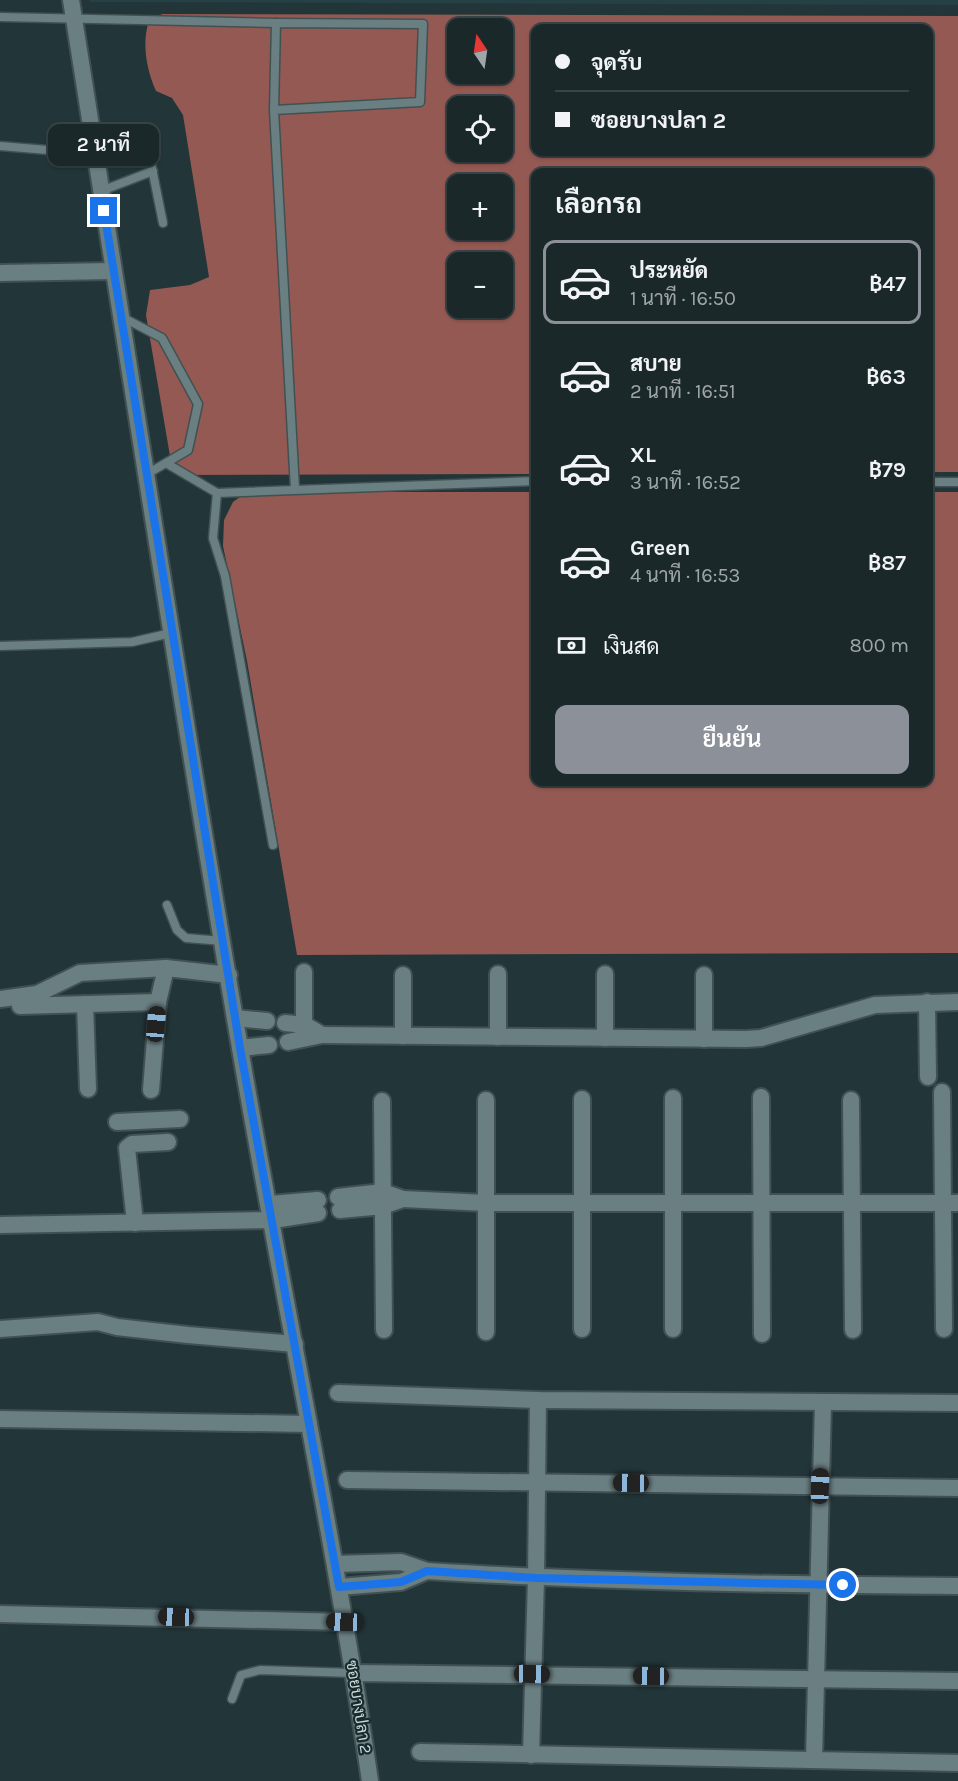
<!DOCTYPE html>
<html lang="th">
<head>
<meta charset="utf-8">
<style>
	:root { --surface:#1a282a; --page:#273436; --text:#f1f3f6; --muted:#9fa6a8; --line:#384447; --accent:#8c9099 }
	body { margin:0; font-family:Karla,Sarabun,sans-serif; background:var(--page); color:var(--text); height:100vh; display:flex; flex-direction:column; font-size:22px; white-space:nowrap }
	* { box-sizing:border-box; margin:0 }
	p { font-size:20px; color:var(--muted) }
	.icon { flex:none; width:33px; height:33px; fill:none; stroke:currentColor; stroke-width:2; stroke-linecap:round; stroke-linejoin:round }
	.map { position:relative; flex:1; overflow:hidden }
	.sheet { position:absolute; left:531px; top:168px; width:402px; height:618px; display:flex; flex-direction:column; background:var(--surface); border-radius:12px; box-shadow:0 2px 4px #0004,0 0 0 2px var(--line) }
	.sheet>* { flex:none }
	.top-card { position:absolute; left:531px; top:24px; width:402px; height:132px; border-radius:12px; box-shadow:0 2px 4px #0004,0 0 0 2px var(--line); display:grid; align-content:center; height:132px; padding:0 24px; background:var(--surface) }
	.needle { width:39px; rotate:347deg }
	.controls { position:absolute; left:447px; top:18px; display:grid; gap:12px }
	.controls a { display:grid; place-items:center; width:66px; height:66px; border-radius:12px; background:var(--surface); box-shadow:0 2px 4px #0004,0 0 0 2px var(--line); font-size:30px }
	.end { position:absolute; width:27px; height:27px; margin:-14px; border:8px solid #1a73e8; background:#fff; box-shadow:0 0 0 3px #fff }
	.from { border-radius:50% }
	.bubble { position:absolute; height:42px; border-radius:12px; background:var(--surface); box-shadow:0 2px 4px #0004,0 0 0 2px var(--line); font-size:20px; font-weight:600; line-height:42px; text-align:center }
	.car { position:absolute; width:18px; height:36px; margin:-18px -9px; border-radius:8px; box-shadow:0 0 4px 2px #0007; background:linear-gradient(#222 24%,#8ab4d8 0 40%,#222 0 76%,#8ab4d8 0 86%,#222 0) }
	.top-card b { display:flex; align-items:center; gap:21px; height:57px; font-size:22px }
	.top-card b+b { border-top:2px solid var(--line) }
	.top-card i { width:15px; height:15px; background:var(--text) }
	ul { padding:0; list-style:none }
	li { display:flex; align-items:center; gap:18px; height:84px; margin:0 12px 9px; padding:0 12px; border:3px solid transparent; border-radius:12px }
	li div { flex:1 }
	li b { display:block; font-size:22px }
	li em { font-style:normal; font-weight:600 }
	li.selected { border-color:var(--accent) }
	li>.icon { width:54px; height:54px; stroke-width:1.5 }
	h2 { padding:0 24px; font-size:27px; line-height:72px }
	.pay { display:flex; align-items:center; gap:15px; height:66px; padding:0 24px; font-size:22px }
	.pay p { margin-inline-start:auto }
	.action { display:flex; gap:12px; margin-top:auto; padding:12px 24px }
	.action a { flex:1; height:69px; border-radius:12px; background:var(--accent); color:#fff; font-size:24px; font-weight:600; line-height:69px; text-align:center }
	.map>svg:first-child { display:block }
</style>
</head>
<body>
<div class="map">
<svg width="958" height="1781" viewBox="0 0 958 1781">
	<rect width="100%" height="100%" fill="#223538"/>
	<path fill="#254145" d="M90,0H958V5L90,2Z"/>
	<g fill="#935952" fill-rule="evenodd">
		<path d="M162,14L958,16V472H929L928,172H536L535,474L181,475L171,462L146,315L150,290L190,285L209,277L183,115L172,98L156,91C147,71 142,46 148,24ZM458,28H502V74H458ZM536,28H928V152H536ZM458,106H502V152H458ZM458,184H502V230H458ZM458,262H502V308H458Z"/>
		<path d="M247,492H535L536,782H928L929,492H958V953L297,955L247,661L223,546L224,520L233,502Z"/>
	</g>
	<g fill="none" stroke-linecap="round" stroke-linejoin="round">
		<defs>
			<g id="service">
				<path d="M0,17L276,23"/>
				<path d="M274,110L420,102L423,24L276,23L274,110L295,489"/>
				<path d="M144,129L163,223"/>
				<path d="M0,146L95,154"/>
				<path d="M101,191L153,171"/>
				<path d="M122,317L162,338L198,404L188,450L147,474"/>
				<path d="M166,463L217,493L213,538L225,576L273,845"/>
				<path d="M928,482H958"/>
				<path d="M217,493L536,481"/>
				<path d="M0,646L132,642L171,633"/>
				<path d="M167,905L177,930L186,938L223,941"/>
				<path d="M232,1699L241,1675L260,1670L353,1673"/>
			</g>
			<g id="minor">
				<path d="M0,273L112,271"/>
				<path d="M304,972V1034"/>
				<path d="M605,974V1038"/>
				<path d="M403,975V1036"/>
				<path d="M0,999L37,994L80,973L166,968L229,975"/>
				<path d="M927,1002L928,1077"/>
				<path d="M85,1004L88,1089"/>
				<path d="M20,1006L158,1002L166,968"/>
				<path d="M235,1018L267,1021"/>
				<path d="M285,1023L305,1025L322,1035L288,1042"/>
				<path d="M322,1035L746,1039L761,1038L875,1005L958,1002"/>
				<path d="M498,1037V974"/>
				<path d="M704,1039V975"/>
				<path d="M240,1048L269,1045"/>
				<path d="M151,1090L158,1002"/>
				<path d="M942,1092L944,1329"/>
				<path d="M761,1097L762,1334"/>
				<path d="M582,1099V1329"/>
				<path d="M486,1100V1332"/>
				<path d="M851,1100L853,1330"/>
				<path d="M382,1101L384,1330"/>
				<path d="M117,1122L180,1119"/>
				<path d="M338,1197L383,1192L403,1199L383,1206L340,1210"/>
				<path d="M403,1199L486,1203H958"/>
				<path d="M270,1204L318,1200"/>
				<path d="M135,1223L127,1148L132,1144L168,1142"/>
				<path d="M0,1225L273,1220L318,1213"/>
				<path d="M0,1329L98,1322L117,1327L188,1335L295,1344"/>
				<path d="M673,1329V1098"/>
				<path d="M338,1393L538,1400L958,1403"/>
				<path d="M0,1419L309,1424"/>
				<path d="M347,1480L958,1488"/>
				<path d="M335,1564L401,1562L427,1571L401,1582L339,1587"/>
				<path d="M427,1571C604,1582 781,1585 958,1586"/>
				<path d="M0,1614L346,1622"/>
				<path d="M353,1673L958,1681"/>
				<path d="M420,1752L958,1763"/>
				<path d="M531,1755L536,1578L538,1400"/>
				<path d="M814,1760L823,1403"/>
			</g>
			<path id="tertiary" d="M71,0C127,350 180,699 240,1048C282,1293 334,1536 370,1781"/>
		</defs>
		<use href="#service" stroke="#415153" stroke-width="11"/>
		<use href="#minor" stroke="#415153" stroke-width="20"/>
		<use href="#tertiary" stroke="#415153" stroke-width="20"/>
		<use href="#service" stroke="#6a7f82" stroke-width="8"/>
		<use href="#minor" stroke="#6a7f82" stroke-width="16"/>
		<use href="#tertiary" stroke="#6a7f82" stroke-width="16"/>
	</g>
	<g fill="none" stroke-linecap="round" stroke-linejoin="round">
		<path stroke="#1a73e8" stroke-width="8" d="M104,211L240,1048L339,1587L401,1582L427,1571L537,1578L843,1585"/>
	</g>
	<g text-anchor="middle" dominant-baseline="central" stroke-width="4.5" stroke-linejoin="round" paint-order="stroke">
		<g font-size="16" fill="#cdd8d9" stroke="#182b2d">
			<text transform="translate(359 1707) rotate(81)">ซอยบางปลา 2</text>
		</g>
	</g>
</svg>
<div class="controls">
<a><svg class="needle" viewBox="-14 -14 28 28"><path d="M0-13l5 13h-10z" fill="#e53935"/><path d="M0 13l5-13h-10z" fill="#9fa6a8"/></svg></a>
<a><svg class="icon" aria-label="locate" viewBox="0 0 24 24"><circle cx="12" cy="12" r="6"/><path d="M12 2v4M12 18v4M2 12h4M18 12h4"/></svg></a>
<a>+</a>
<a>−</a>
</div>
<i class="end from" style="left:843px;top:1585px"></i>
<i class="end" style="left:104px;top:211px"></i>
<div class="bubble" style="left:48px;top:124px;width:111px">2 นาที</div>
<i class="car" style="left:156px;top:1024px;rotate:5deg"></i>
<i class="car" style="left:631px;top:1483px;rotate:271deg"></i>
<i class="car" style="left:820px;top:1486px;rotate:2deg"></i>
<i class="car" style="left:176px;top:1617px;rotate:272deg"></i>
<i class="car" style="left:344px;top:1622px;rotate:272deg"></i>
<i class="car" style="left:532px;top:1674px;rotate:91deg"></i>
<i class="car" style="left:651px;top:1676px;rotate:271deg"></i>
<div class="top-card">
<b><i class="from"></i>จุดรับ</b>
<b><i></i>ซอยบางปลา 2</b>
</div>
<section class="sheet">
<h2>เลือกรถ</h2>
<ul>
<li class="selected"><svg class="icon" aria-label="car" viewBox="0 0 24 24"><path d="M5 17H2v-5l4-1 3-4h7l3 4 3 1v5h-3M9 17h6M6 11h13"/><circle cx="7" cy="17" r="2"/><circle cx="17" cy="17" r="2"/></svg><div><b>ประหยัด</b><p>1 นาที · 16:50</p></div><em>฿47</em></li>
<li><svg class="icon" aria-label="car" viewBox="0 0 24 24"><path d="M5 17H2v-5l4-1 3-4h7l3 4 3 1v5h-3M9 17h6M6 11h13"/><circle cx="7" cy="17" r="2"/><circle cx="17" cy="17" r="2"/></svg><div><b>สบาย</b><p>2 นาที · 16:51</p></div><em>฿63</em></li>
<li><svg class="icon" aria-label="car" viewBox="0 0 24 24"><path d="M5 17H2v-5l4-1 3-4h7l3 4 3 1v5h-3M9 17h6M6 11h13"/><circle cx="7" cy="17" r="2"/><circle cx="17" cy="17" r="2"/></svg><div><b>XL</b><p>3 นาที · 16:52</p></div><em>฿79</em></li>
<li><svg class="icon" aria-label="car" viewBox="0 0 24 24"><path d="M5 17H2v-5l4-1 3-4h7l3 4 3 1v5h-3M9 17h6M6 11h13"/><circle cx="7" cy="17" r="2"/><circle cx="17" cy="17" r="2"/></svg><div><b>Green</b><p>4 นาที · 16:53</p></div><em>฿87</em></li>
</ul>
<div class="pay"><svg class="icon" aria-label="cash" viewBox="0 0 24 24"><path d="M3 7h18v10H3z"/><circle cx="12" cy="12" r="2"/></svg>เงินสด<p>800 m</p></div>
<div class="action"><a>ยืนยัน</a></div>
</section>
</div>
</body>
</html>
